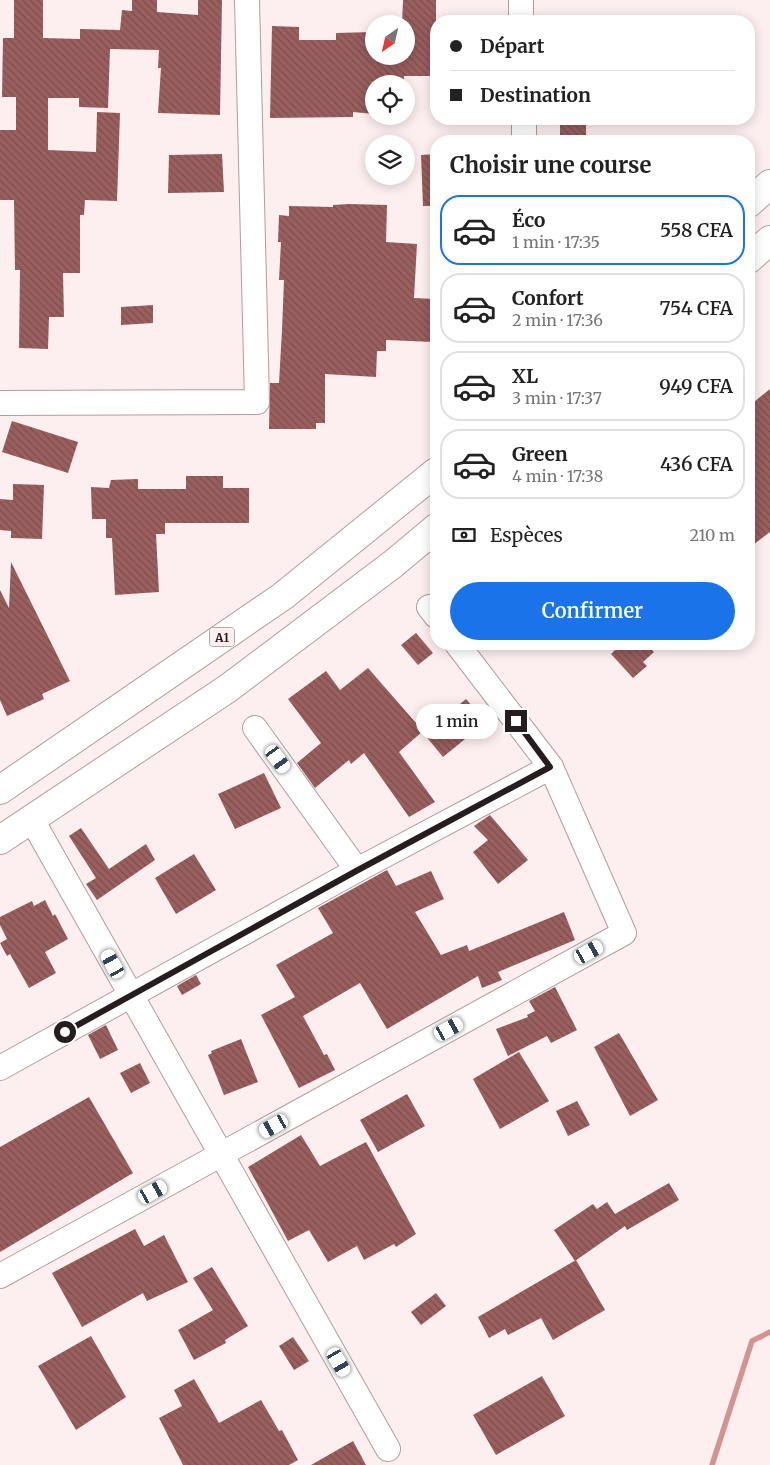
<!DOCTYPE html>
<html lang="fr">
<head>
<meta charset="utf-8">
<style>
	:root { --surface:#fff; --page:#f6f6f6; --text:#222; --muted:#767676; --line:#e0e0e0; --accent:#1a73e8 }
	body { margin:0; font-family:Merriweather,serif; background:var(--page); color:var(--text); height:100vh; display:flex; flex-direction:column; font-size:19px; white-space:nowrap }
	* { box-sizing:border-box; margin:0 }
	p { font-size:16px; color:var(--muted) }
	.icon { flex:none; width:28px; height:28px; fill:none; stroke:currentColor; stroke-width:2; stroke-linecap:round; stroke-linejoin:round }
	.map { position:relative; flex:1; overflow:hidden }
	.side { position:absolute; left:430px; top:135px; width:325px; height:515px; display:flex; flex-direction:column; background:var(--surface); border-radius:20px; box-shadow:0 2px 12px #0003 }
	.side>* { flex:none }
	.hud { position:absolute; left:430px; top:15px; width:325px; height:110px; border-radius:20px; box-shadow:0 2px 12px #0003; display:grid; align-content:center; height:110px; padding:0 20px; background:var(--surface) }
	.needle { width:32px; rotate:214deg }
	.tools { position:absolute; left:365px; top:15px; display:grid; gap:10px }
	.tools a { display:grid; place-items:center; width:50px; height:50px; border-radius:50%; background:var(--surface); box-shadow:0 2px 12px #0003; font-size:25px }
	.end { position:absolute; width:22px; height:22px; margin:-11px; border:6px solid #261e1e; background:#fff; box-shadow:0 0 0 2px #fff }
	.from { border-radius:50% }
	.bubble { position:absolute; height:35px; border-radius:18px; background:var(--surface); box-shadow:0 2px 12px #0003; font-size:16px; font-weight:600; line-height:35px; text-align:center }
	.car { position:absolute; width:15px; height:30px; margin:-15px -8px; border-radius:6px; box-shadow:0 0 4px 1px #0007; background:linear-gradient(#fff 24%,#345 0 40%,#fff 0 76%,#345 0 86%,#fff 0) }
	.hud b { display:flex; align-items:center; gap:18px; height:48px; font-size:19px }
	.hud b+b { border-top:1px solid var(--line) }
	.hud i { width:12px; height:12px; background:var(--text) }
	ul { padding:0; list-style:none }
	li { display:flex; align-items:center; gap:15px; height:70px; margin:0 10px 8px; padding:0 10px; border:2px solid var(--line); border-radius:20px }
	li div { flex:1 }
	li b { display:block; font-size:19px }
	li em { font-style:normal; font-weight:600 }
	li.on { border-color:var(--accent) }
	li>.icon { width:45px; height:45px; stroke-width:1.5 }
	h2 { padding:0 20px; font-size:22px; line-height:60px }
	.pay { display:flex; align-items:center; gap:12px; height:55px; padding:0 20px; font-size:19px }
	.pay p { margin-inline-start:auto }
	.cta { display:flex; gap:10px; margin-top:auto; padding:10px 20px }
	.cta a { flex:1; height:58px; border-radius:30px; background:var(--accent); color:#fff; font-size:20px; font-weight:600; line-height:58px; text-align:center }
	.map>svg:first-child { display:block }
</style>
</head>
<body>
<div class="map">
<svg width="770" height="1465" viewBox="0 0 770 1465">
	<defs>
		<pattern id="building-back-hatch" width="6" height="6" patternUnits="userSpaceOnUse" patternTransform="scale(1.25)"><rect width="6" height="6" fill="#9a5f5f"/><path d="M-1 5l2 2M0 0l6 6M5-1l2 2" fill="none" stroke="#7d4e4e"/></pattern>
	</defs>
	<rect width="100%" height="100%" fill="#fdefef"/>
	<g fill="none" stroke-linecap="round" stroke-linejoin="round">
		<path stroke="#d39393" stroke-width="5.5" d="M712,1465L752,1341L770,1332"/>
	</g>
	<g fill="url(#building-back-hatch)">
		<path d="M14,0H43V38L80,39V29L120,30L122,10L132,11V0H157V12L198,15V0H222L220,115L158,113L161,68H158L159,50L110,49L108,108L79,107V98H48V150L96,152L97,112L120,113L117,201L85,200L84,215H80V273H63L64,317H49L48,349L19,348L20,270H15L14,200H0V130H16V97H2L3,38H14Z"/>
		<path d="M403,0H436V76H404V84H374V114L353,112V117L270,118L272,26L299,27V40H336V33L374,32V56H406V24H402Z"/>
		<rect x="560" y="119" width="26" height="22"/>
		<path d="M222,154L224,192L168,193L169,155Z"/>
		<path d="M436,154V206H423L421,155Z"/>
		<path d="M349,204L387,205L386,242L417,244L414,298L435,299L433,342L386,340V351H377L376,377L325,374V423H316V429H269L270,383H279L282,330L284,280H279L281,242H278L279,215L289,216V206L333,207V205Z"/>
		<path d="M153,305V323L121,325V307Z"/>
		<path d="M770,389V532L749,548V406Z"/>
		<path d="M12,421L78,442L68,473L2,452Z"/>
		<path d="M186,476H223V488H249V523H165V534H156L159,592L115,595L112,538H106V519H92L91,487L109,488L111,480L138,479V489H186Z"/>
		<path d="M13,484L44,485L42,539L11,538V531L0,530V499L13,500Z"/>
		<path d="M11,562L70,681L42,694L44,699L7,716L0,700V590L9,608Z"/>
		<path d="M416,633L433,653L418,665L401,645Z"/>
		<path d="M621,644H646L654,652L643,662L647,666L633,678L611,654Z"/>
		<path d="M368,668L423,731L399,752L435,802L409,817L364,753L351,764L349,760L315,788L297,763L321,743L288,699L326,671L340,690Z"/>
		<path d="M466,699L486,722L443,757L424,734Z"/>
		<path d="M264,773L281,808L235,829L218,794Z"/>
		<path d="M490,815L528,860L498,884L473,852L488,840L474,826Z"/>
		<path d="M81,828L109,869L146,844L155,860L97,900L86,884L96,878L69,836Z"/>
		<path d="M194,854L216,890L176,914L155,878Z"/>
		<path d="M387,870L396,886L431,871L444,899L415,912L441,955L467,945L469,951L564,912L575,940L498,972L502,980L482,988L478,976L387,1029L360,983L303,1016L324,1055L327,1054L335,1070L299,1088L261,1015L295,997L276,965L333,933L318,908Z"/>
		<path d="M45,900L53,916L55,914L68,939L45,952L56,973L29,988L10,954L7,956L0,943L7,939L0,925V917L32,901L34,906Z"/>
		<path d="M196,975L201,984L182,995L177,986Z"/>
		<path d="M555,987L577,1030L551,1043L547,1036L508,1056L496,1029L528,1017L527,1015L535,1011L529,1001Z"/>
		<path d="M106,1025L118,1050L100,1059L88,1035Z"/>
		<path d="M619,1033L658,1100L630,1116L594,1047Z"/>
		<path d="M241,1039L258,1082L224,1095L208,1055L212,1053L211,1051Z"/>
		<path d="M519,1052L549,1101L500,1129L473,1079Z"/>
		<path d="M140,1063L150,1083L131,1093L120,1073Z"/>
		<path d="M407,1094L425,1126L378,1152L360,1120Z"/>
		<path d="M89,1097L133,1173L0,1252V1147Z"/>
		<path d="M577,1101L590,1125L568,1136L556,1111Z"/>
		<path d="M301,1135L320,1166L366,1142L416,1234L396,1247L394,1244L364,1260L357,1246L328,1262L309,1230L288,1241L248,1167Z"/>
		<path d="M669,1183L679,1200L627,1230L625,1226L575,1261L554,1230L593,1204L597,1209L607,1202L615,1214Z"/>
		<path d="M135,1229L144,1246L164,1235L188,1282L147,1301L143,1293L82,1327L52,1273Z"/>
		<path d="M576,1260L605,1310L553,1340L541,1318L508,1335L505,1329L489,1338L478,1317Z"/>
		<path d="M212,1267L248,1326L225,1340L226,1343L194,1360L178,1330L213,1310L193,1278Z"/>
		<path d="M436,1293L446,1306L421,1325L411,1312Z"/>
		<path d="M91,1336L126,1397L76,1430L38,1366Z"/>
		<path d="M293,1337L309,1361L294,1370L279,1346Z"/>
		<path d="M542,1376L565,1416L496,1455L473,1415Z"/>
		<path d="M194,1379L219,1423L261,1400L279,1431L282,1430L298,1460L289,1465H183L159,1418L182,1406L174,1390Z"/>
		<path d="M353,1441L366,1465H311Z"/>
	</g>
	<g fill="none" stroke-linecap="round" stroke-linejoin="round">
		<defs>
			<g id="minor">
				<path d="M521,0V21"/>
				<path d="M524,119V141"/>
				<path d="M0,403L257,402L247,0"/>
				<path d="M429,607L436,616"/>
				<path d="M255,728L357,870"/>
				<path d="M32,820L388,1449"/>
				<path d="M0,1068L357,870L551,767"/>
				<path d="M0,1276L624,933L551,767L457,644"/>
			</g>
			<g id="major">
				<path d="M749,203L770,184"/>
				<path d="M749,259L770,240"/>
				<path d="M0,790L283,596L436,472"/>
				<path d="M0,840L227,689L393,564L436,528"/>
			</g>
		</defs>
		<use href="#minor" stroke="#b19d9c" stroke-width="26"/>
		<use href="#major" stroke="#b19d9c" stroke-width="30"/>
		<use href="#minor" stroke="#fff" stroke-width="24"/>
		<use href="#major" stroke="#fff" stroke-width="28"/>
	</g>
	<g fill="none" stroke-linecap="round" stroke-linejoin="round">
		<path stroke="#261e1e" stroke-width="6" d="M65,1032L358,870L550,767L516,721"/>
	</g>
	<g text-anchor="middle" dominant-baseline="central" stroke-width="4" stroke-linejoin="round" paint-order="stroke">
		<rect fill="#fdefef" stroke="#665d5d" stroke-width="1" x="209.5" y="627.5" width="25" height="19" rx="4"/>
		<g font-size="12" font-weight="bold" fill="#261e1e">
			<text x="222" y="637">A1</text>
		</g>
	</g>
</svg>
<div class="tools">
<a><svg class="needle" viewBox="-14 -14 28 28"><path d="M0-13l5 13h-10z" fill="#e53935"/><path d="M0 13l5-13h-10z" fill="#767676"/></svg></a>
<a><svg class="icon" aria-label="locate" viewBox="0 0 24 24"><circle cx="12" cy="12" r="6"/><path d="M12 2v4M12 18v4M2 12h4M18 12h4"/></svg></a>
<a><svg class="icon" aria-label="layers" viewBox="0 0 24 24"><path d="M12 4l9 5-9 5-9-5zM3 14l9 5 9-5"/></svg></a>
</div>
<i class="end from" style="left:65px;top:1032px"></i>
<i class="end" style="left:516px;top:721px"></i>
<div class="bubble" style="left:416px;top:704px;width:82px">1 min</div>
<i class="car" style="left:278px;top:759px;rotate:144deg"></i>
<i class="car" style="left:589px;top:952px;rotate:61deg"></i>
<i class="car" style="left:113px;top:964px;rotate:331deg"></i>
<i class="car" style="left:449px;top:1029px;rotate:61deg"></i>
<i class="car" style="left:274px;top:1126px;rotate:241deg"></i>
<i class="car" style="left:153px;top:1192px;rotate:61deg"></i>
<i class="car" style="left:339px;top:1362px;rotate:150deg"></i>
<div class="hud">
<b><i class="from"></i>Départ</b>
<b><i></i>Destination</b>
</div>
<section class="side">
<h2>Choisir une course</h2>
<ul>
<li class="on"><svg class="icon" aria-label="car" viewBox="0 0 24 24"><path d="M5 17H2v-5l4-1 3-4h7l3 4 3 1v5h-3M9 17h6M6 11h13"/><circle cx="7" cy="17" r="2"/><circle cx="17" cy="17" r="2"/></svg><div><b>Éco</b><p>1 min · 17:35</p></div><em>558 CFA</em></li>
<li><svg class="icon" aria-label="car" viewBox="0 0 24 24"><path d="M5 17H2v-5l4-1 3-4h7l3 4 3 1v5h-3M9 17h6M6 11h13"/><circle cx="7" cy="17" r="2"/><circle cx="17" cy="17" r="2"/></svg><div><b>Confort</b><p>2 min · 17:36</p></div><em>754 CFA</em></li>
<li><svg class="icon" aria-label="car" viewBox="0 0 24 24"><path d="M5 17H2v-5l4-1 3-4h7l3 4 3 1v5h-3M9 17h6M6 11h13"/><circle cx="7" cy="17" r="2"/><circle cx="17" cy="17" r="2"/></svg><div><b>XL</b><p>3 min · 17:37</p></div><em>949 CFA</em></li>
<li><svg class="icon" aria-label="car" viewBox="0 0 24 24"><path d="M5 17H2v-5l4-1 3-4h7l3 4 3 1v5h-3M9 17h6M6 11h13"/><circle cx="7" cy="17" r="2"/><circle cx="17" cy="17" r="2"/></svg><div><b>Green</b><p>4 min · 17:38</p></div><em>436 CFA</em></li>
</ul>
<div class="pay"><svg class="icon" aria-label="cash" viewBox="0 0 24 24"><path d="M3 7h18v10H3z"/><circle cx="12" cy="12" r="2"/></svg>Espèces<p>210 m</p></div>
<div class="cta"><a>Confirmer</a></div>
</section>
</div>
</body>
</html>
